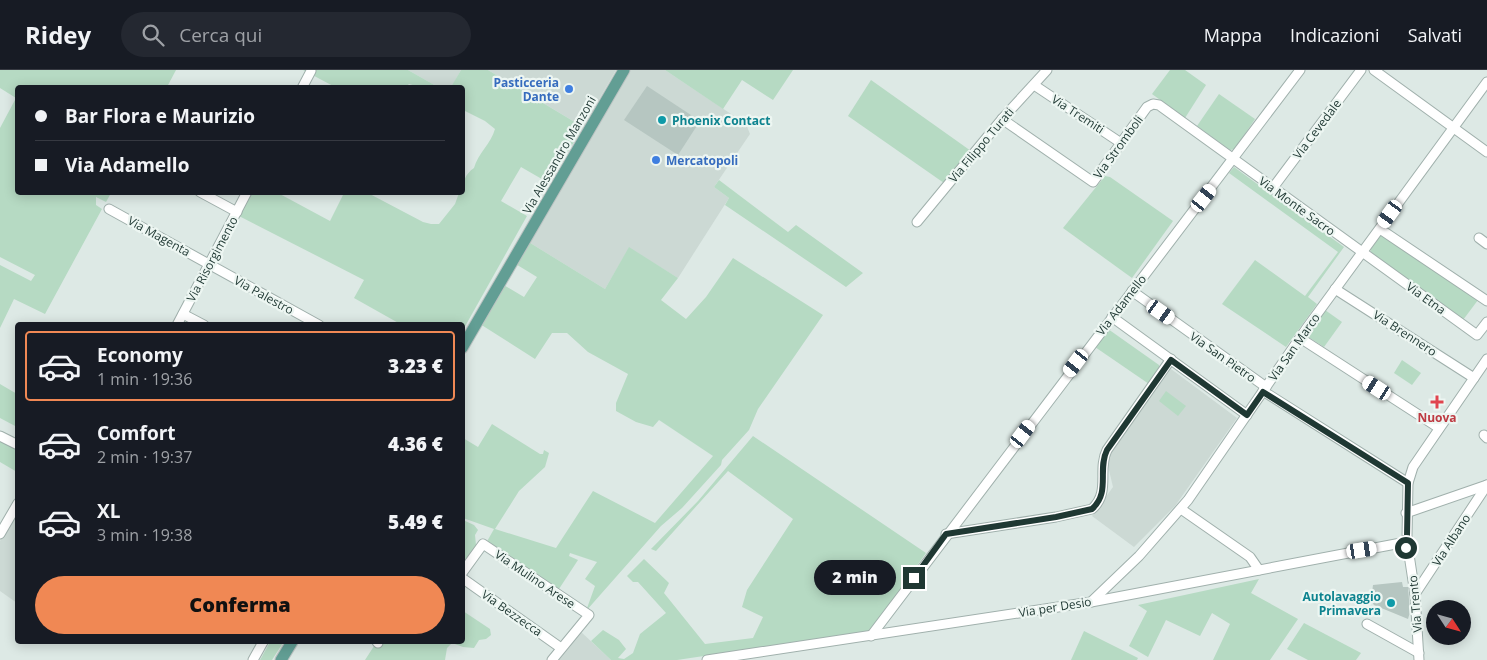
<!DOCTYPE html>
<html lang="it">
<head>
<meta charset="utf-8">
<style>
	:root { --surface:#171b24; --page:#242831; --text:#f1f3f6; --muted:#9ea1a6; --line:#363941; --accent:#f08854 }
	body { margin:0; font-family:"Open Sans",sans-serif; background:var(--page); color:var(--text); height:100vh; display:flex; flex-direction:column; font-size:19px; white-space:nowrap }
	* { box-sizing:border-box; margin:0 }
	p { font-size:16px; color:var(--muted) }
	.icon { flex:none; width:28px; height:28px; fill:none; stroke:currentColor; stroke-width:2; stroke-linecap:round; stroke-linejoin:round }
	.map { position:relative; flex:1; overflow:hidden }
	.details { position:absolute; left:15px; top:252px; width:450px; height:322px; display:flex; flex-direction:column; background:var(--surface); border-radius:5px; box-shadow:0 2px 12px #0003 }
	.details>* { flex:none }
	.hud { position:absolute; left:15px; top:15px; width:450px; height:110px; border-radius:5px; box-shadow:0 2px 12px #0003; display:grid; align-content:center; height:110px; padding:0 20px; background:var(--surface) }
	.needle { width:32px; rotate:126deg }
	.buttons { position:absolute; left:1426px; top:530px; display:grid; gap:10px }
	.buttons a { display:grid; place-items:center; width:45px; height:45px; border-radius:50%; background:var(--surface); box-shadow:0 2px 12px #0003; font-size:25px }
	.end { position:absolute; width:22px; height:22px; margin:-11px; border:6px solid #1f3833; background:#fff; box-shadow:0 0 0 2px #fff }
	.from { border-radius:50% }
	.bubble { position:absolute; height:35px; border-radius:18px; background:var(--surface); box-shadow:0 2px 12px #0003; font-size:16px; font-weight:800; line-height:35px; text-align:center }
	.car { position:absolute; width:15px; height:30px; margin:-15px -8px; border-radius:6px; box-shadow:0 0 4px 1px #0007; background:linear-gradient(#fff 24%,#345 0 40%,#fff 0 76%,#345 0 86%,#fff 0) }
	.hud b { display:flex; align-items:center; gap:18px; height:48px; font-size:19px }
	.hud b+b { border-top:1px solid var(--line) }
	.hud i { width:12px; height:12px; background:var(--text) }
	ul { padding:9px 0 0; list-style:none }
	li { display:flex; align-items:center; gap:15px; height:70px; margin:0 10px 8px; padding:0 10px; border:2px solid transparent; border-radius:5px }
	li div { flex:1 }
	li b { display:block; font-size:19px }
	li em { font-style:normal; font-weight:800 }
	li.selected { border-color:var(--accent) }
	li>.icon { width:45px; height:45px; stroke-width:1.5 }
	.cta { display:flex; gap:10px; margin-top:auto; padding:10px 20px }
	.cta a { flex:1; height:58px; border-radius:30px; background:var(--accent); color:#111; font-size:20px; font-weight:800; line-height:58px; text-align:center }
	header { display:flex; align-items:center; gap:30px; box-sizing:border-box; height:70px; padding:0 25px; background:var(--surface); border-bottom:1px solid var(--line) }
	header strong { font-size:24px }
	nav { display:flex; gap:28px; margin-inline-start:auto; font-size:18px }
	.search { width:350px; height:45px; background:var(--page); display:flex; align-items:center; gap:12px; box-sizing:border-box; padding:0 18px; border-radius:28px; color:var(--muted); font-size:19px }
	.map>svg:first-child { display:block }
</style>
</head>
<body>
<header>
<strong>Ridey</strong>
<div class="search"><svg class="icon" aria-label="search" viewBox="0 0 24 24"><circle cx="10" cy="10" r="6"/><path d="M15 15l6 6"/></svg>Cerca qui</div>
<nav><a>Mappa</a><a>Indicazioni</a><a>Salvati</a></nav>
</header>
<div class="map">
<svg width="1487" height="590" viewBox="0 0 1487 590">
	<rect width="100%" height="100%" fill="#dde9e5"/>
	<g fill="#ccd9d4">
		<path d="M408,0H461L451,18L438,17Z"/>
		<path d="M488,0H616L583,57Z"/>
		<path d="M628,0H665L746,54L750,64L714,117L729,128L678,208L629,178L605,219L527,171Z"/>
		<path d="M1171,299L1237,348L1175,436L1134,477L1092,446L1113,417L1108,396L1109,386Z"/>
		<path d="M17,443V533L0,521V471Z"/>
		<path d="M580,561L611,590H556Z"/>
	</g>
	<g fill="#b6dac3">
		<path d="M0,0H176L167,17L18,18V122L111,123L106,132L96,127V135L102,139L45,244L14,229L0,258V195L31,211L35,205L0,187V58L16,28L0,18Z"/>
		<path d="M303,0H408L438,17H419L409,14L405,18L335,17Z"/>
		<path d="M461,0H488L583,57L551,110L547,112L521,97L501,131L527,146L463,260L462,255H402L354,228L364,210L239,146L251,123H278L330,151L344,123L366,122L423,152L431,154H439L455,134L459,123L462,122C463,112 465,104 474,98C478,83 491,74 495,59L485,51L463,40L462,18L451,17Z"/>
		<path d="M665,0H793L773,30L742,10L723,39Z"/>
		<path d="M1170,0H1185L1206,15L1185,48L1152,24Z"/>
		<path d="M871,10L971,81L944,113L848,46Z"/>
		<path d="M1219,24L1255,49L1235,79L1230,80L1197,56Z"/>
		<path d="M1234,97L1344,177L1308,227L1317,234L1286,277L1222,234L1255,190L1305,226L1338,182L1229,103Z"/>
		<path d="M1105,106L1110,107L1173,151L1132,208L1063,158Z"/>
		<path d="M719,110L788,162L796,155L863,203L846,217L725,135L729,128L714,117Z"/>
		<path d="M1379,166H1383L1478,230L1463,250L1372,184L1370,179Z"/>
		<path d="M527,171L605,219L629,177L678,208L661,230L686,249L706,227L733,188L823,245L758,339L749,360L722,390L721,395L682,438L661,456L586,541L595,516L585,509L597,492L570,483L569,486L578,490L557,522L485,475L494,459L463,448V368L478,377L492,354L540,384H543L544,380L549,383L545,397L519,421L495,459L556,478L593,421L655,453L713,386L659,350L653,357L636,352L616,341V333L628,304L588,282L567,263H552L535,289L480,254L502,214L524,227L537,207L514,193Z"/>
		<path d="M1325,240L1342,252L1324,277L1307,266Z"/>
		<path d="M1108,259L1159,295V299L1149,314L1095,277Z"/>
		<path d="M1402,290L1421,303L1412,315L1394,303Z"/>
		<path d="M0,314L17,324V357L0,348Z"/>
		<path d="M1166,321L1186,336L1178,346L1159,331Z"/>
		<path d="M753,366L926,483L871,561L677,590H611L591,571L603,560L619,570L626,579L618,588L624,589L633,583L640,564L666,543L638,512H633L627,506L644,489L669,513L664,523L705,574L753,568L763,547L742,537L747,520L793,449L728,401L656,481L651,479L698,431Z"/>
		<path d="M0,370L17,379V402L0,392Z"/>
		<path d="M463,450L474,455L478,460L475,465L476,475L463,496Z"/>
		<path d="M1259,509L1251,523L1298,549L1270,590H1213L1230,554L1212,543L1200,566L1166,550L1148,587L1129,576L1147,541L1138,535Z"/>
		<path d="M463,541L490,559L491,565L486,569L479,570L474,578L463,577L452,573L462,572Z"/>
		<path d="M1304,553L1361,583L1356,590H1308L1287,579Z"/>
		<path d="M1084,561L1138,588L1137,590H1071Z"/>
		<path d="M270,572L283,573L272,590H260Z"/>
		<path d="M376,573H452L447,578L445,590H365Z"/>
	</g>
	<g fill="#b6c6c1">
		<path d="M647,16L700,51L678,85L624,50Z"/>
		<path d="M1402,512L1403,517H1408L1410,542L1408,549L1374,535L1371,531L1373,515Z"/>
	</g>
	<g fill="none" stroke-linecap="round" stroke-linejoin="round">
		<defs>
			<g id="minor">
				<path d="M1374,0L1487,82"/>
				<path d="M1034,15L1121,73"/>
				<path d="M302,18L311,1"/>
				<path d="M1002,49L1093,112L1147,37L1153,34L1159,35L1477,265L1487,252"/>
				<path d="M1272,119L1361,0"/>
				<path d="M200,122L237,142"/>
				<path d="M109,139L319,255"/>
				<path d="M917,152L1002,49L1047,0"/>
				<path d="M1380,159L1487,231"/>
				<path d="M1479,168L1487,174"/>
				<path d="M1335,219L1474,308"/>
				<path d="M1132,221L1266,317"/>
				<path d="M183,244L204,255"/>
				<path d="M1112,247L1247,345"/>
				<path d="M177,255L247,122"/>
				<path d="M1300,268L1439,358"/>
				<path d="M1263,321L1408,413"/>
				<path d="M1484,365L1487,368"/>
				<path d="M0,366L18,375"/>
				<path d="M1181,439L1250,487L1259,500"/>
				<path d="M1406,443L1487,415"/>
				<path d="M0,464L18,433"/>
				<path d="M946,464L1056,447L1092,439C1111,422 1097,400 1107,380L1171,289"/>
				<path d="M1407,467L1408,413L1413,397L1487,289"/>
				<path d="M1408,478L1415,524L1419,590"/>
				<path d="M462,503L483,474L589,545L552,590"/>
				<path d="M462,508L561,578"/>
				<path d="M1415,524L1487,415"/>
				<path d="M1091,532L1139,486L1188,430L1306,259L1487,12"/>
				<path d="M1367,554L1419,583"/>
				<path d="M871,566L1300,0"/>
				<path d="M377,572L378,573"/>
				<path d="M253,590L263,572"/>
				<path d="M707,590L1091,532L1401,473"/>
			</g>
			<g id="major">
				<path d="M462,278L624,0"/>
				<path d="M281,590L292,572"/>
			</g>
		</defs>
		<use href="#minor" stroke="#a0b0ac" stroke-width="11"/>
		<use href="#major" stroke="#bcc3c2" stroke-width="13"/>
		<use href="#minor" stroke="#fff" stroke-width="9"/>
		<use href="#major" stroke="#629e94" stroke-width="11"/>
	</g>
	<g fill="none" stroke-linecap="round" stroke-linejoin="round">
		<path stroke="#1f3833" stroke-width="6" d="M914,508L946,464L1056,447L1092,439C1111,422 1097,400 1107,380L1171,290L1247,345L1263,322L1408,413L1407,467L1404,468L1401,473L1406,478"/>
	</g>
	<g fill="#3f7fe0" stroke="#edf6f2" stroke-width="2">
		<circle cx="569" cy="19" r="5"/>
		<circle cx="656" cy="90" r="5"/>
	</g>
	<g fill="#0f9aa8" stroke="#edf6f2" stroke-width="2">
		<circle cx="662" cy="50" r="5"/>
		<circle cx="1391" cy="533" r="5"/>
	</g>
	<path fill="#e0444e" stroke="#edf6f2" stroke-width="2" d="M1434.5 324.5h5v5h5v5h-5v5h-5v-5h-5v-5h5z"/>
	<g text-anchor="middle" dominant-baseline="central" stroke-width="4.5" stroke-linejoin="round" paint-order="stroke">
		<g font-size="12" font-weight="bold" fill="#366cbe" stroke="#edf6f2" text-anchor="end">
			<text x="559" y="12">Pasticceria<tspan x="559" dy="14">Dante</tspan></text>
			<text x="666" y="90" text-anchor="start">Mercatopoli</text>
		</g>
		<g font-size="12" fill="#1f3833" stroke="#edf6f2">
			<text transform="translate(1078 44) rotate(33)">Via Tremiti</text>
			<text transform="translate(1317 59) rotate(-53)">Via Cevedale</text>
			<text transform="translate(981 75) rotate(-50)">Via Filippo Turati</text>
			<text transform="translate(1118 77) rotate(-54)">Via Stromboli</text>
			<text transform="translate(559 85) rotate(-60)">Via Alessandro Manzoni</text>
			<text transform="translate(1297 136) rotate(36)">Via Monte Sacro</text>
			<text transform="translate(159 166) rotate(29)">Via Magenta</text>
			<text transform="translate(212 189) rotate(-62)">Via Risorgimento</text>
			<text transform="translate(264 225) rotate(29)">Via Palestro</text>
			<text transform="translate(1426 228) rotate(36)">Via Etna</text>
			<text transform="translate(1121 235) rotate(-52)">Via Adamello</text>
			<text transform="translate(1405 263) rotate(33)">Via Brennero</text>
			<text transform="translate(1294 277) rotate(-55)">Via San Marco</text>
			<text transform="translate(1223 287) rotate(35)">Via San Pietro</text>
			<text transform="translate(1451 470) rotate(-57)">Via Albano</text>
			<text transform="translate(535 509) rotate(34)">Via Mulino Arese</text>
			<text transform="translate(1415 534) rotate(-95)">Via Trento</text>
			<text transform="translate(1055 537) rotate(-9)">Via per Desio</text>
			<text transform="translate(512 543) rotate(35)">Via Bezzecca</text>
		</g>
		<g font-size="12" font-weight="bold" fill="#0d838f" stroke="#edf6f2" text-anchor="start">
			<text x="672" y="50">Phoenix Contact</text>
			<text x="1381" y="526" text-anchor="end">Autolavaggio<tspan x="1381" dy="14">Primavera</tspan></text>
		</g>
		<g font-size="12" font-weight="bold" fill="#be3a42" stroke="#edf6f2">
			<text x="1437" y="347">Nuova</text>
		</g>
	</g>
</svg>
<div class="buttons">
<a><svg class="needle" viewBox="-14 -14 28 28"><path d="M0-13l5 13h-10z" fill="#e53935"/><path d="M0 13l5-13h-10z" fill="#9ea1a6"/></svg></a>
</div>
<i class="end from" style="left:1406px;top:478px"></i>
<i class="end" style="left:914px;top:508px"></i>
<div class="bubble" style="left:814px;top:490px;width:82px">2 min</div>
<i class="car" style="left:1204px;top:128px;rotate:38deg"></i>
<i class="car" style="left:1390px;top:144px;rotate:216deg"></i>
<i class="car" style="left:1161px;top:242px;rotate:125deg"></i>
<i class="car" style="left:1076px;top:293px;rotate:217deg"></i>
<i class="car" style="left:1377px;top:318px;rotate:303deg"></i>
<i class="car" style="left:1023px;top:364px;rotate:37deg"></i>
<i class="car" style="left:1362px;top:480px;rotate:81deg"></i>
<div class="hud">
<b><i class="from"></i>Bar Flora e Maurizio</b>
<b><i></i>Via Adamello</b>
</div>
<section class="details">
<ul>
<li class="selected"><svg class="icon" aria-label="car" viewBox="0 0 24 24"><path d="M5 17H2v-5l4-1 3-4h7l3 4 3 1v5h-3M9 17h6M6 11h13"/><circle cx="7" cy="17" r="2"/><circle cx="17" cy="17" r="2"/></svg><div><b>Economy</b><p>1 min · 19:36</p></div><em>3.23 €</em></li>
<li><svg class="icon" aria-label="car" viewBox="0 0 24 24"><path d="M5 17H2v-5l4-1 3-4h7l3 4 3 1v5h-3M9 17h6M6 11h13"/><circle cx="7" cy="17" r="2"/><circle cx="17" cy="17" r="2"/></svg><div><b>Comfort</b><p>2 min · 19:37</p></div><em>4.36 €</em></li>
<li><svg class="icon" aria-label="car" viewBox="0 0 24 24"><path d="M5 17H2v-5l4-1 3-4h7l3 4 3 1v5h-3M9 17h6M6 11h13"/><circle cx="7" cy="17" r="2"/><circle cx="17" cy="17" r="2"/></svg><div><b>XL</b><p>3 min · 19:38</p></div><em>5.49 €</em></li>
</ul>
<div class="cta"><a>Conferma</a></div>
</section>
</div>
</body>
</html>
